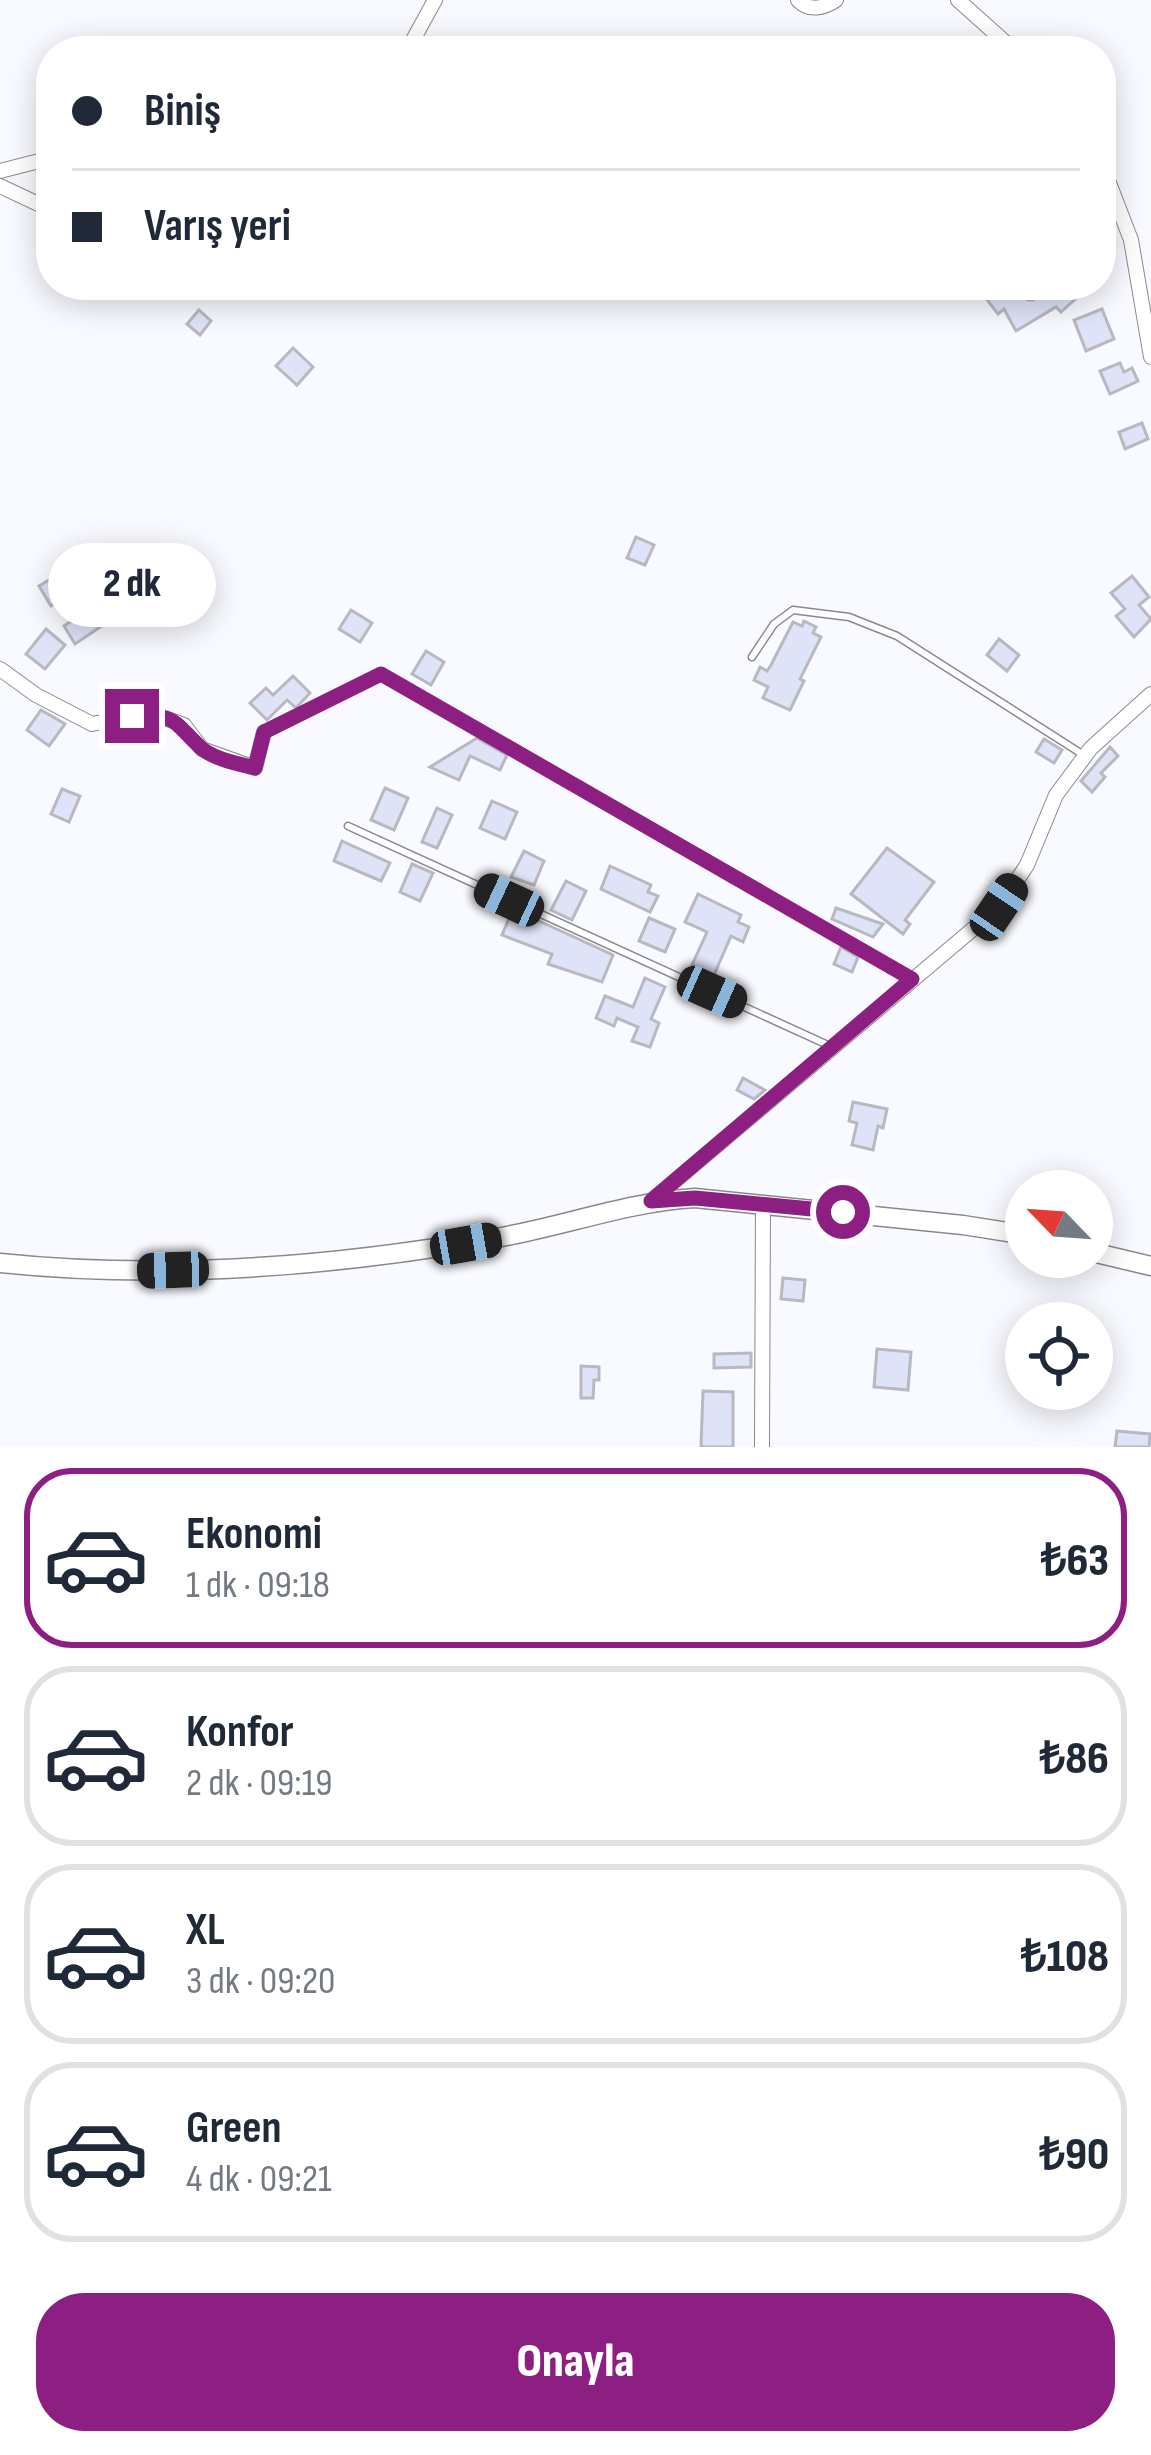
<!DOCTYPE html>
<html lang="tr">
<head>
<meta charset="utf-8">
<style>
	:root { --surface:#fff; --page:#f2f2f3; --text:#1f2937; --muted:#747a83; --line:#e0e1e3; --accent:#8e1f82 }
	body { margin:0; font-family:"Sofia Sans Condensed",sans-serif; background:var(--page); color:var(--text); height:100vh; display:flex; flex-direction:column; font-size:45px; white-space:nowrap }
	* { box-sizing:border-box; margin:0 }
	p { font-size:39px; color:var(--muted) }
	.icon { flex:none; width:66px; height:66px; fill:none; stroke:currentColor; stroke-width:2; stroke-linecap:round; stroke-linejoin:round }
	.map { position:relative; height:1447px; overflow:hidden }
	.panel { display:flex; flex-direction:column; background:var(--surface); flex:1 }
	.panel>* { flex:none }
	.banner { position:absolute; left:36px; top:36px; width:1080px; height:264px; border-radius:48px; box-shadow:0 6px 30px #0003; display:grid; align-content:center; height:264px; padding:0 36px; background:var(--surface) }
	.needle { width:78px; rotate:295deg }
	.controls { position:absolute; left:1005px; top:1170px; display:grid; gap:24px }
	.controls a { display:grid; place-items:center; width:108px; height:108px; border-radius:50%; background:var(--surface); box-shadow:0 6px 30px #0003; font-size:60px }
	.end { position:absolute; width:54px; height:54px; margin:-27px; border:15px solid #8e1f82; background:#fff; box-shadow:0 0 0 6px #fff }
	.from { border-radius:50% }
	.bubble { position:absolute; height:84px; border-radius:42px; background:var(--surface); box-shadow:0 6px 30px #0003; font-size:39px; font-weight:800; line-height:84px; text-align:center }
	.car { position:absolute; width:36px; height:72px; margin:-36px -18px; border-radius:15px; box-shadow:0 0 9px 3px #0007; background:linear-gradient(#222 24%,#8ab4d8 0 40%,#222 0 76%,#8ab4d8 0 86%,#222 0) }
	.banner b { display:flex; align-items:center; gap:42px; height:114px; font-size:45px }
	.banner b+b { border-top:3px solid var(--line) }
	.banner i { width:30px; height:30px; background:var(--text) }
	ul { padding:21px 0 0; list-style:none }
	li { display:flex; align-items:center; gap:36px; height:180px; margin:0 24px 18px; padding:0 12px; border:6px solid var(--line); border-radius:48px }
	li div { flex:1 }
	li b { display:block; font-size:45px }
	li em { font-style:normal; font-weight:800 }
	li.current { border-color:var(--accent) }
	li>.icon { width:108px; height:108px; stroke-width:1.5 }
	.cta { display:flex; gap:24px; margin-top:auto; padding:24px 36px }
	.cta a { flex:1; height:138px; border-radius:48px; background:var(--accent); color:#fff; font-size:48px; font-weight:800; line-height:138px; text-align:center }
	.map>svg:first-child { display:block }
</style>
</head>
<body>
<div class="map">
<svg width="1151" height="1447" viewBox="0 0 1151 1447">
	<rect width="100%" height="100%" fill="#f9faff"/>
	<g fill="#dee3f8" stroke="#b8b9bf" stroke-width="3">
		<path d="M992,285H1016L1028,300H1033L1050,285H1091L1061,312L1056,307L1016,331L1004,309L998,314L982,293Z"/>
		<path d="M1102,309L1114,339L1086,351L1074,320Z"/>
		<path d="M199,310L211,321L200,335L187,324Z"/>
		<path d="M293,348L313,367L297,385L276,366Z"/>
		<path d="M1120,363L1124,372L1132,368L1138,381L1110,394L1100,371Z"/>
		<path d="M1142,423L1148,439L1125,449L1119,432Z"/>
		<path d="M636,537L654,545L645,565L627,558Z"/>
		<path d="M1132,576L1149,597L1139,605L1151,619L1134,637L1116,616L1125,609L1111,593Z"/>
		<path d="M54,577L66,597L51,606L39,586Z"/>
		<path d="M109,595L121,613L75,644L64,626Z"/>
		<path d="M351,610L372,623L360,642L339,629Z"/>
		<path d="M804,621L816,627L813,633L821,637L800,679L804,681L790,710L763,698L768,687L754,680L760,667L767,671L771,665L793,622L802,626Z"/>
		<path d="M46,629L65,645L45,669L26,654Z"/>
		<path d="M999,639L1019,655L1007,671L987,655Z"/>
		<path d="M426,651L444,662L431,685L412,674Z"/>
		<path d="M293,676L310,693L296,708L287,700L267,720L250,703L266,688L273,695Z"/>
		<path d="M41,710L65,724L49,746L27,730Z"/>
		<path d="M477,738L507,755L500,770L470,756L459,780L430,767Z"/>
		<path d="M1044,739L1062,750L1054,763L1036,752Z"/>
		<path d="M1110,747L1118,756L1101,773L1105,777L1092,792L1081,781Z"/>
		<path d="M385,788L408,798L394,830L371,820Z"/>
		<path d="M62,789L80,796L69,822L51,814Z"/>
		<path d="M492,801L517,812L505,839L480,828Z"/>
		<path d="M437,808L452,815L437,848L422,842Z"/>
		<path d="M342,841L390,863L381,881L334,861Z"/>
		<path d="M887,848L934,882L905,920L910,924L903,934L851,894Z"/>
		<path d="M524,851L544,861L534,885L511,877Z"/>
		<path d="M412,864L433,873L420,901L400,892Z"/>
		<path d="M610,866L651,885L648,892L658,896L650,912L601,889Z"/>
		<path d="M566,881L586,891L572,920L551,910Z"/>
		<path d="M698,894L741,915L738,922L749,927L743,942L731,936L714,975L692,965L707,932L685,922Z"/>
		<path d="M836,908L883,924L873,937L832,919Z"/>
		<path d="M513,909L613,955L602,982L548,964L552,954L502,935Z"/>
		<path d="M649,918L675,929L665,952L639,941Z"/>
		<path d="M841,947L858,957L852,972L834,964Z"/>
		<path d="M645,978L665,987L651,1019L659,1023L650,1047L632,1041L638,1027L617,1018L614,1026L596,1018L605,996L633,1007Z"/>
		<path d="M743,1078L765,1090L764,1091L754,1099L737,1090Z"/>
		<path d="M853,1102L887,1109L883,1128L878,1126L873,1150L852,1145L857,1123L849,1121Z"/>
		<path d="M783,1278L805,1280L803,1301L781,1299Z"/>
		<path d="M877,1349L911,1352L908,1390L874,1387Z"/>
		<path d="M751,1353V1367L714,1368V1354Z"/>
		<path d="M581,1366L599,1367V1380H594L593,1398H581Z"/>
		<path d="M703,1391L733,1392V1447H701Z"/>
		<path d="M1117,1431L1150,1434L1149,1447H1115Z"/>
	</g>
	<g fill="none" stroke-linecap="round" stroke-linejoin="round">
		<defs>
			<g id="lane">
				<path d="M752,657L774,624L793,610L849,617L897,636L1082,754"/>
				<path d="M267,731L381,674L912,979"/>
				<path d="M348,826L830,1046"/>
			</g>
			<g id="street">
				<path d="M798,0C809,12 824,8 836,0"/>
				<path d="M958,0L1015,51"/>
				<path d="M407,51L435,0"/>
				<path d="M1101,162L1131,240L1151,357"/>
				<path d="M0,171L51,158"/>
				<path d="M0,186L51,210"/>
				<path d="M0,669L36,695L92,724L132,716H159L184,725L202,749L255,768L264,732"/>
				<path d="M651,1201L999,907L1027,865L1056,795L1091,748L1151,694"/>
				<path d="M762,1447L763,1203"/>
			</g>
			<g id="secondary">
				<path d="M1092,1252L1151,1266"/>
				<path d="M0,1263C163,1280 329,1267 490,1239C560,1228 625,1202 695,1198L963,1225L1026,1235"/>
			</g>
		</defs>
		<use href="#lane" stroke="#88898f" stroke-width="9"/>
		<use href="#street" stroke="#88898f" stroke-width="16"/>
		<use href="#secondary" stroke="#88898f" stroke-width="21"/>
		<use href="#lane" stroke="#fff" stroke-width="6"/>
		<use href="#street" stroke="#fff" stroke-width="14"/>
		<use href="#secondary" stroke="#fff" stroke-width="18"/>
	</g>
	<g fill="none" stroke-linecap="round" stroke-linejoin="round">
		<path stroke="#8e1f82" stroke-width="15" d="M132,716C178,716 170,718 200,747C213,759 238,764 255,768L264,732L381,674L912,979L651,1201L695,1198L843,1212"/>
	</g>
</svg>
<div class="controls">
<a><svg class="needle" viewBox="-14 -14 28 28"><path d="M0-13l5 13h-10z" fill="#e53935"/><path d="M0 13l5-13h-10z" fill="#747a83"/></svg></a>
<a><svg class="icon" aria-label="locate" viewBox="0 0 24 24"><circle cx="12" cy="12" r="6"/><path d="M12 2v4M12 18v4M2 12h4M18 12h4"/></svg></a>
</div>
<i class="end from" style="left:843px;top:1212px"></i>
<i class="end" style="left:132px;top:716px"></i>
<div class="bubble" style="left:48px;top:543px;width:168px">2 dk</div>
<i class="car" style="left:509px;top:900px;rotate:295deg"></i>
<i class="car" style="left:999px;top:907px;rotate:34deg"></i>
<i class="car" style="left:712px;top:992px;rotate:114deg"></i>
<i class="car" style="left:466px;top:1244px;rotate:80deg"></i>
<i class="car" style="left:173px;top:1270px;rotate:268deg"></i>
<div class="banner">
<b><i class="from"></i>Biniş</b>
<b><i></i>Varış yeri</b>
</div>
</div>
<section class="panel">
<ul>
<li class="current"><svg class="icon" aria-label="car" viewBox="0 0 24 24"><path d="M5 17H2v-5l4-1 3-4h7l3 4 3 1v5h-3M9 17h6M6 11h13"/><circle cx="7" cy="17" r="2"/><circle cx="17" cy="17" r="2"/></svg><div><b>Ekonomi</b><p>1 dk · 09:18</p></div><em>₺63</em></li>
<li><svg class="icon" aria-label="car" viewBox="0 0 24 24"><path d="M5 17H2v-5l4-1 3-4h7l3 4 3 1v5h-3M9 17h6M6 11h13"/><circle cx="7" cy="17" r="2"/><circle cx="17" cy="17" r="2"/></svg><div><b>Konfor</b><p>2 dk · 09:19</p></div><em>₺86</em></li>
<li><svg class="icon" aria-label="car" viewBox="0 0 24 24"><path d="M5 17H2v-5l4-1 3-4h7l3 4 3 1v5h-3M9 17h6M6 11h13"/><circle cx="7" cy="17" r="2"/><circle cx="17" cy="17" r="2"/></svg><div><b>XL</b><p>3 dk · 09:20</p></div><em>₺108</em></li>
<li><svg class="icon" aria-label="car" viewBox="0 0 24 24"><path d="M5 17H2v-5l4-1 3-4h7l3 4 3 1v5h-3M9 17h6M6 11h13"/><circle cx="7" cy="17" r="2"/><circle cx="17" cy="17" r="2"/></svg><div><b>Green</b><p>4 dk · 09:21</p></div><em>₺90</em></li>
</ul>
<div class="cta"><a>Onayla</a></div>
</section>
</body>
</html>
